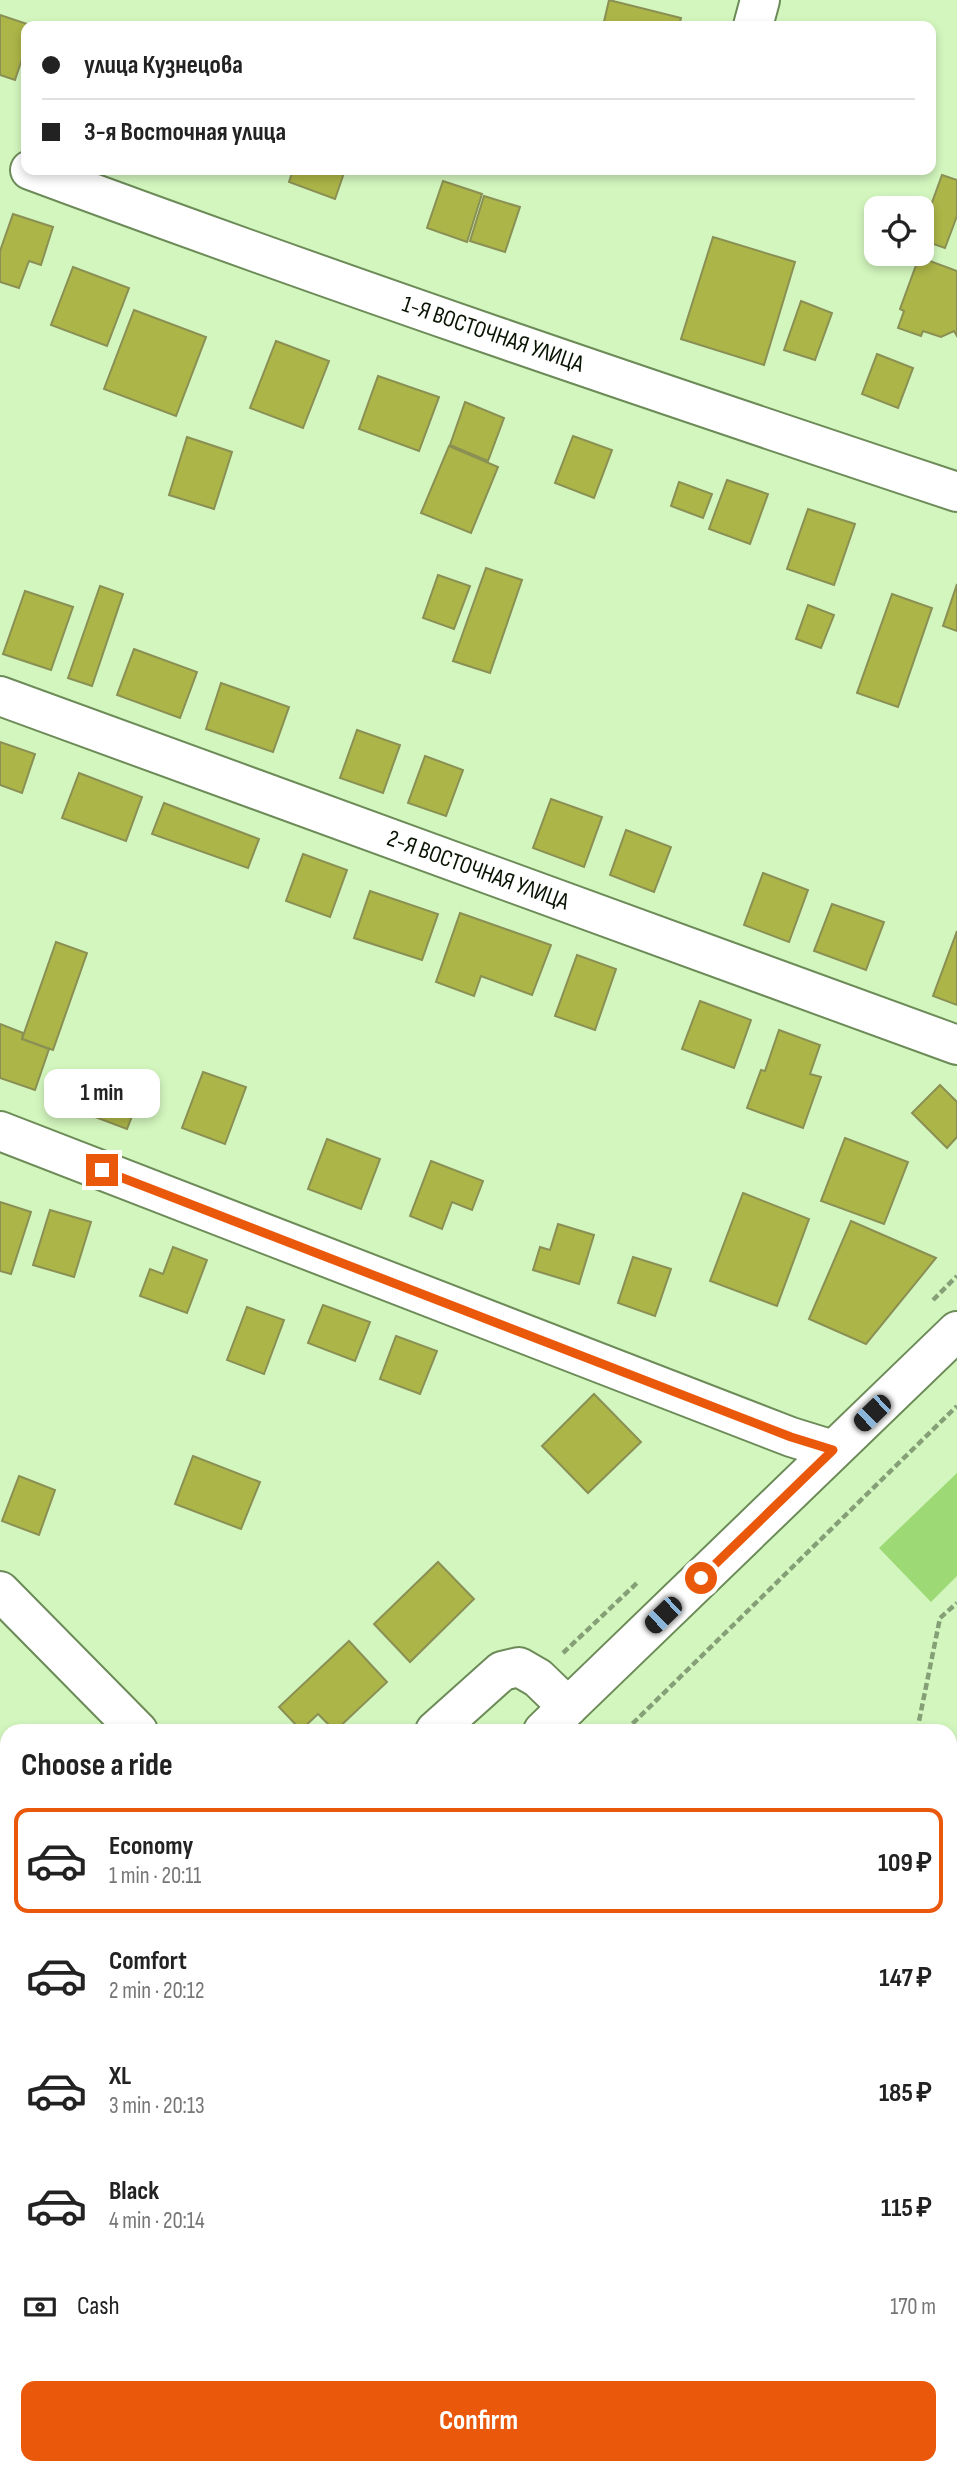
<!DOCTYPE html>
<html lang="en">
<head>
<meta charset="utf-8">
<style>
	:root { --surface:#fff; --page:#f6f6f6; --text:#222; --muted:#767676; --line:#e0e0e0; --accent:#ea580c }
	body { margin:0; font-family:"Sofia Sans Condensed",sans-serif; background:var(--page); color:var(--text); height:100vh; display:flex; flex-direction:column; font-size:26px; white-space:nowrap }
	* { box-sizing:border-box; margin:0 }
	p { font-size:23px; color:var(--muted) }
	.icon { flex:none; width:38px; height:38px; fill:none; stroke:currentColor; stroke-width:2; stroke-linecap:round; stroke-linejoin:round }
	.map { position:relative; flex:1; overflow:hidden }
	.details { position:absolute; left:0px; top:1724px; width:957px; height:751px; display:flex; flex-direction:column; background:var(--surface); border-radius:21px 21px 0 0; box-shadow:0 4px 10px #0003 }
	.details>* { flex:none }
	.hud { position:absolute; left:21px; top:21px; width:915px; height:154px; border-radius:14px; box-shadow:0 4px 10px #0003; display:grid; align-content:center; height:154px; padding:0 21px; background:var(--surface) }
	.tools { position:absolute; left:864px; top:196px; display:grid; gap:14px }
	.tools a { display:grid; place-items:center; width:70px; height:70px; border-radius:14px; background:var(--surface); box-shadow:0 4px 10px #0003; font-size:35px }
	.end { position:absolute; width:32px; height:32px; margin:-16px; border:9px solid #ea580c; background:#fff; box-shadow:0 0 0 4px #fff }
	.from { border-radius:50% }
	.bubble { position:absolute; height:49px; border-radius:14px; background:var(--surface); box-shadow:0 4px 10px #0003; font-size:23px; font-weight:700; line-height:49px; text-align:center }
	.car { position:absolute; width:21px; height:42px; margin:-21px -10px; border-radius:9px; box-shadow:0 0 5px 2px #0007; background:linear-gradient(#222 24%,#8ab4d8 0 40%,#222 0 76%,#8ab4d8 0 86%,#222 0) }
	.hud b { display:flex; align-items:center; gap:24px; height:66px; font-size:26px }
	.hud b+b { border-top:2px solid var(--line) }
	.hud i { width:18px; height:18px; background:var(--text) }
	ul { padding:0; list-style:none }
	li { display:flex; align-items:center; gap:21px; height:105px; margin:0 14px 10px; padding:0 7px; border:4px solid transparent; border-radius:14px }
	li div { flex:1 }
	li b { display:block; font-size:26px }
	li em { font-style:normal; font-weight:700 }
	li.on { border-color:var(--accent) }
	li>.icon { width:63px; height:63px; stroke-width:1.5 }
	h2 { padding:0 21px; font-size:32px; line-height:84px }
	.pay { display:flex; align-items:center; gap:18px; height:77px; padding:0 21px; font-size:26px }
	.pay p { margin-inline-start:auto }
	.action { display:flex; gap:14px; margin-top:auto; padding:14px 21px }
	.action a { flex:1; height:80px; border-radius:14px; background:var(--accent); color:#fff; font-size:28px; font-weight:700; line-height:80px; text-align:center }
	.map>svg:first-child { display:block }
</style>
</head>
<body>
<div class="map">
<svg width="957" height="2474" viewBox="0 0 957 2474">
	<rect width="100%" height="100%" fill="#d3f6be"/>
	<g fill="#9dd974">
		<path d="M957,1473V1576L931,1602L879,1548Z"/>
		<path d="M957,1839V1954H950V1840Z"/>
	</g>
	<g fill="#acb547" stroke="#8a9054" stroke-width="2">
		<path d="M609,0L681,18L679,26H603Z"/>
		<path d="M0,15L33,26H26V47L15,80L0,75Z"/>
		<path d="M293,170H345L335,199L289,182Z"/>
		<path d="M942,175L957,180V216L945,248L922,240V230Z"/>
		<path d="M443,181L482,194L467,242L427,228Z"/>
		<path d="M484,196L520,207L505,252L470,241Z"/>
		<path d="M13,214L53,227L41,265L29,261L19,288L0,282V251Z"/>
		<path d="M713,237L795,262L764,365L681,339Z"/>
		<path d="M919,257L957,271V336L954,331L941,337L923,331L921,336L898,328L904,311L900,309Z"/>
		<path d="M73,267L129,288L107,346L51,325Z"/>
		<path d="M801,301L832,313L815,360L784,350Z"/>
		<path d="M134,310L206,337L176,416L104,389Z"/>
		<path d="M276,341L329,361L303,428L250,408Z"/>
		<path d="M877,354L913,368L898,408L862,394Z"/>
		<path d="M378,376L439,397L419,451L359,429Z"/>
		<path d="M465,402L504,418L488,461L450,445Z"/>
		<path d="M573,436L612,450L594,498L555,483Z"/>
		<path d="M187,437L232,452L214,509L169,495Z"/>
		<path d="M449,446L498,467L471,533L421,513Z"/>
		<path d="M727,480L768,494L750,544L709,529Z"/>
		<path d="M679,482L712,494L703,518L671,506Z"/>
		<path d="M808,509L855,524L834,585L787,569Z"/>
		<path d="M486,568L522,580L490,673L453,661Z"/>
		<path d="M438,575L470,586L454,629L423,618Z"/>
		<path d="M957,584V631L943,626Z"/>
		<path d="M100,586L123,594L92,686L68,678Z"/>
		<path d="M25,591L73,607L51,670L3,654Z"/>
		<path d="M892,594L932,608L898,707L857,693Z"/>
		<path d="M808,605L834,615L821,648L796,639Z"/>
		<path d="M134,649L197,672L180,718L117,695Z"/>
		<path d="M221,683L289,707L273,752L206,729Z"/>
		<path d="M357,730L400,745L383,793L340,778Z"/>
		<path d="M0,742L35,754L22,793L0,785Z"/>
		<path d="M425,756L463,770L446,816L408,803Z"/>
		<path d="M79,773L142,797L126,841L62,818Z"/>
		<path d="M551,799L602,817L584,867L533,848Z"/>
		<path d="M164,803L259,839L248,868L152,834Z"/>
		<path d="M626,830L671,847L654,892L610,875Z"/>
		<path d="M303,854L347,870L330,917L286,901Z"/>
		<path d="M763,873L808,890L789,942L744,925Z"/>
		<path d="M370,891L438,914L422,960L354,938Z"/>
		<path d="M832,904L884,922L866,970L814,951Z"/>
		<path d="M460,913L551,945L532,995L481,976L474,996L436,982Z"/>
		<path d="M957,931V1005L933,996Z"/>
		<path d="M56,942L87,953L53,1050L22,1039Z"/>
		<path d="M577,955L616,969L595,1030L555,1016Z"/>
		<path d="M700,1001L751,1020L734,1068L682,1049Z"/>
		<path d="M0,1024L23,1033L22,1039L49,1049L35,1090L0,1078Z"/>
		<path d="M779,1030L820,1045L810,1074L821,1077L803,1128L747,1108L761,1070L765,1071Z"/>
		<path d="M203,1072L246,1087L225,1144L182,1128Z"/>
		<path d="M103,1073L143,1088L127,1129L87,1114Z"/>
		<path d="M940,1085L957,1102V1137L947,1148L912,1113Z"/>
		<path d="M845,1138L908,1162L884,1224L821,1201Z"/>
		<path d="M327,1139L380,1159L361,1209L308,1189Z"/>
		<path d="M431,1161L483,1181L472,1210L452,1202L442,1229L410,1216Z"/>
		<path d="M743,1193L809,1219L777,1306L710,1281Z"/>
		<path d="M0,1202L31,1212L11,1274L0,1271Z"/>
		<path d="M50,1210L91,1222L74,1277L33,1265Z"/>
		<path d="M851,1221L936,1258L866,1344L809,1319Z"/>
		<path d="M558,1224L594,1235L579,1284L533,1270L540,1247L550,1250Z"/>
		<path d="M173,1247L207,1260L187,1313L140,1296L150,1269L163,1274Z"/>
		<path d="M633,1257L671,1269L655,1316L618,1303Z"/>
		<path d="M323,1305L370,1322L355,1361L308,1343Z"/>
		<path d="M247,1307L284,1320L264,1374L227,1360Z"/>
		<path d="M396,1336L437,1351L420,1394L380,1379Z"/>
		<path d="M594,1394L641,1442L588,1493L542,1446Z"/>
		<path d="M193,1456L260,1482L241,1529L175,1504Z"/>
		<path d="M19,1476L55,1490L39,1535L2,1521Z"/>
		<path d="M438,1562L474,1599L410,1662L374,1624Z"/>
		<path d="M349,1641L387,1682L335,1731L318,1714L301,1730L279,1707Z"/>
		<path d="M0,1880L7,1887V1933L0,1926Z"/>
		<path d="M7,1974V2011L0,2004V1980Z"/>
		<rect x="950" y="1991" width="7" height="35"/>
		<path d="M950,2326L957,2339V2474H945L942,2468H950Z"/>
		<path d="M274,2468H356L359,2474H278Z"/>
	</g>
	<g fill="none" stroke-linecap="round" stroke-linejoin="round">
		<defs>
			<g id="minor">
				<path d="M753,26L760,0"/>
				<path d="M30,170C337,284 647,389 957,492"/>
				<path d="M0,696L957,1045"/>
				<path d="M0,1131L791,1437L833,1450"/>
				<path d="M0,1591L138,1731"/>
				<path d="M435,1731L502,1671L519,1667L538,1678L568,1707"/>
				<path d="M543,1731L957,1331"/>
				<path d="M950,2079L957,2075"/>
				<path d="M950,2207L957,2220"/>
				<path d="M0,2251L7,2244"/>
				<path d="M0,2436L7,2442"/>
				<path d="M33,2468L40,2474"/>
				<path d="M414,2468L418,2474"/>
				<path d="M883,2468L886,2474"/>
				<path d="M612,2474L624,2468"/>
			</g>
		</defs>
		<use href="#minor" stroke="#6c8b58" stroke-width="42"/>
		<g stroke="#859f76" stroke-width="4.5" stroke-dasharray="7 3.5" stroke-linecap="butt">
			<path d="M933,1300L957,1276"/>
			<path d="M563,1653L638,1582"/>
			<path d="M625,1731L957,1406"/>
			<path d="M917,1731L940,1618L957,1603"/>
			<path d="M0,2183L7,2176"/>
			<path d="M0,2330L7,2323"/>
			<path d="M88,2474L90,2468"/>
		</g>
		<use href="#minor" stroke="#fff" stroke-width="38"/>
	</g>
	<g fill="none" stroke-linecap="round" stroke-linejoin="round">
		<path stroke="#ea580c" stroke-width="9" d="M102,1170L791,1437L833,1450L701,1578"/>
	</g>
	<g text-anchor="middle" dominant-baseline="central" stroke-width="7" stroke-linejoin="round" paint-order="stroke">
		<g font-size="24" fill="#081302" stroke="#fff">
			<text transform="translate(493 334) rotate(19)">1-Я ВОСТОЧНАЯ УЛИЦА</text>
			<text transform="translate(478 870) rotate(20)">2-Я ВОСТОЧНАЯ УЛИЦА</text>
		</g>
	</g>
</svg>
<div class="tools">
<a><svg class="icon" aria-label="locate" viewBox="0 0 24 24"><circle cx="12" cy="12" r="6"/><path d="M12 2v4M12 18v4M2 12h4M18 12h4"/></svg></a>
</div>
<i class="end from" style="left:701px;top:1578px"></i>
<i class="end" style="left:102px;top:1170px"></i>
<div class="bubble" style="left:44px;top:1069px;width:116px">1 min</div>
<i class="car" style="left:872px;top:1413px;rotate:226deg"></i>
<i class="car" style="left:663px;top:1615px;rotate:226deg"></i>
<div class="hud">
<b><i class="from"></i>улица Кузнецова</b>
<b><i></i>3-я Восточная улица</b>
</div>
<section class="details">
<h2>Choose a ride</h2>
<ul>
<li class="on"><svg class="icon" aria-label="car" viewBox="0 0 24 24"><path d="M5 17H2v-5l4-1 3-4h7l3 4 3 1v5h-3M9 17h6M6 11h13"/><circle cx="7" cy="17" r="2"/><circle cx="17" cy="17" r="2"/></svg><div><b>Economy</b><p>1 min · 20:11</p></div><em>109 ₽</em></li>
<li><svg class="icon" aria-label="car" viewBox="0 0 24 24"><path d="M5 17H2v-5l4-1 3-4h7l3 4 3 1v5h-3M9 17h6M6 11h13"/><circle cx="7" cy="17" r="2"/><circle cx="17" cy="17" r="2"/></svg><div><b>Comfort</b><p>2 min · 20:12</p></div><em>147 ₽</em></li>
<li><svg class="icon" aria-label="car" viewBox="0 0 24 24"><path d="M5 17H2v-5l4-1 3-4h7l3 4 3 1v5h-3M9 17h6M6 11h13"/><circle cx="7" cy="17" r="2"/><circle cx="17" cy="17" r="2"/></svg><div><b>XL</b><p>3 min · 20:13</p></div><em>185 ₽</em></li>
<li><svg class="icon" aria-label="car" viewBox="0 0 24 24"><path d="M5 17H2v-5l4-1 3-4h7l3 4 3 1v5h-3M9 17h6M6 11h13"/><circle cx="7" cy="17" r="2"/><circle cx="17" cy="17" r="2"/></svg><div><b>Black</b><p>4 min · 20:14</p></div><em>115 ₽</em></li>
</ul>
<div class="pay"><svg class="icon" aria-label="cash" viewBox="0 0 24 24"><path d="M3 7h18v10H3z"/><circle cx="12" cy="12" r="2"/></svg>Cash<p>170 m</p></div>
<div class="action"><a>Confirm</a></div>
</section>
</div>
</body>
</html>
